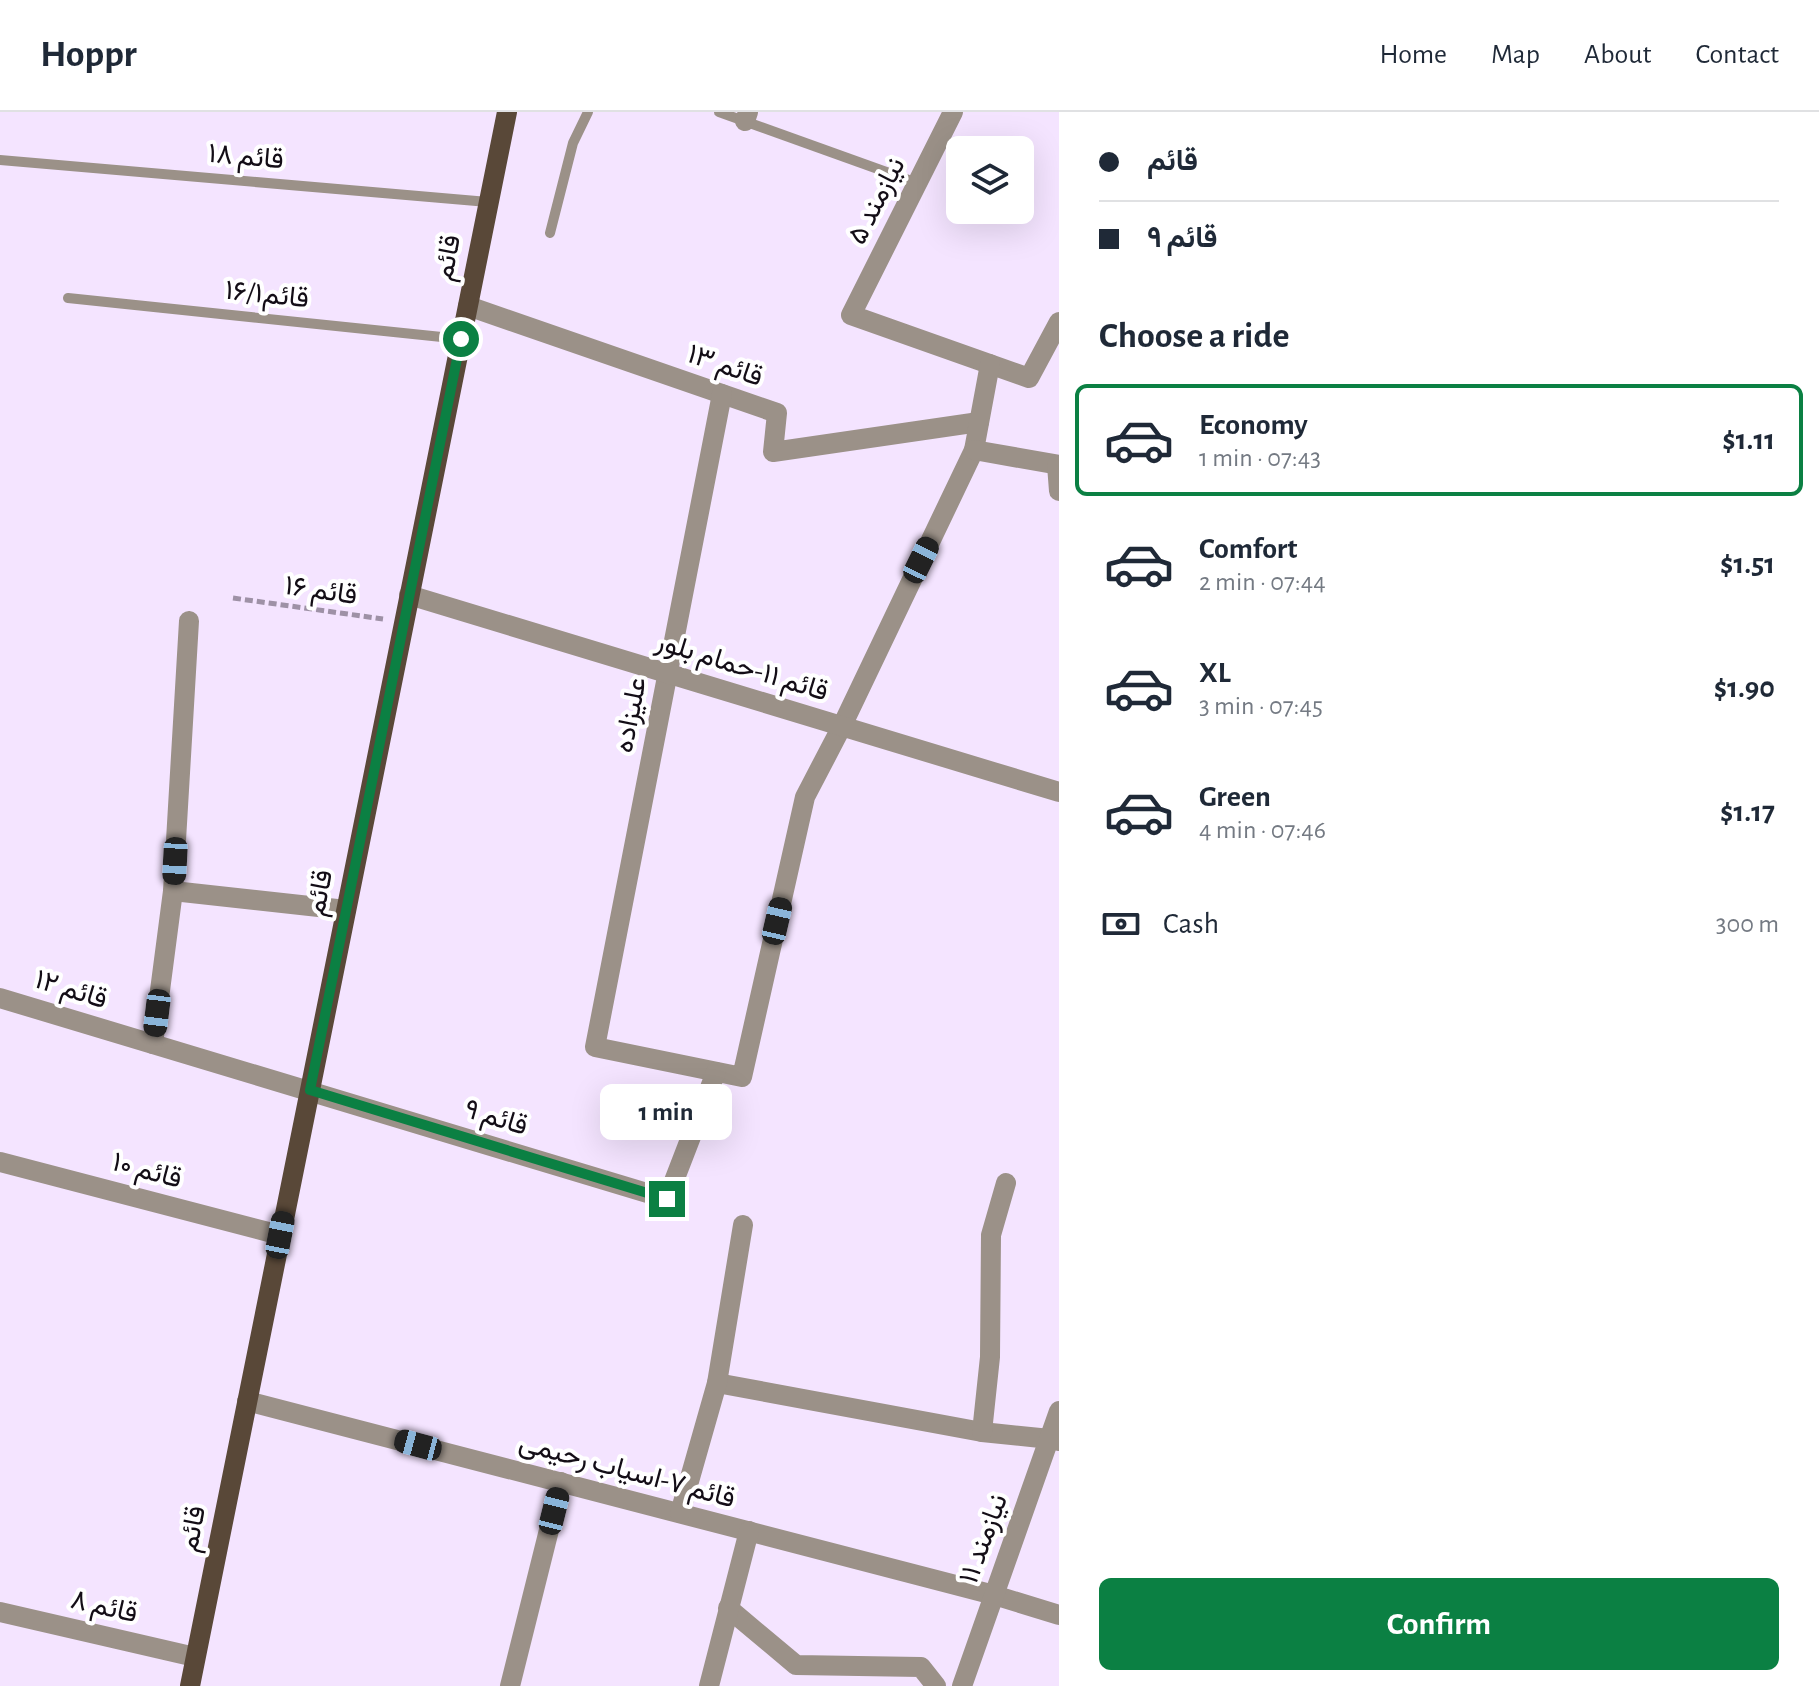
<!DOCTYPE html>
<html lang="en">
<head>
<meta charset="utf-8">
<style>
	:root { --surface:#fff; --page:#f2f2f3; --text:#1f2937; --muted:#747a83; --line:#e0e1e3; --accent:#0b8043 }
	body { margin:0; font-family:"Alegreya Sans",Vazirmatn,sans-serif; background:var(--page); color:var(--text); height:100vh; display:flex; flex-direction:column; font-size:30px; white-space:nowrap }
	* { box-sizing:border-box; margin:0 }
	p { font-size:26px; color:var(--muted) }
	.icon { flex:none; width:44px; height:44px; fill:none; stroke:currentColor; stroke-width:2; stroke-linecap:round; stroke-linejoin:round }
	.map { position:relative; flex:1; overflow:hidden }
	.drawer { display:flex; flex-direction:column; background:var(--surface); width:760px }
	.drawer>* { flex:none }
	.hud { display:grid; align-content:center; height:176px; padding:0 40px; background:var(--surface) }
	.tools { position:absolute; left:946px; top:24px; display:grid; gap:16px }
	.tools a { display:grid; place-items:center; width:88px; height:88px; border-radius:12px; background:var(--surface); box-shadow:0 8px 32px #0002; font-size:40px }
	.end { position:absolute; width:36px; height:36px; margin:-18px; border:10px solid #0b8043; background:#fff; box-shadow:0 0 0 4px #fff }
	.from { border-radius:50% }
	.bubble { position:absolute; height:56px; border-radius:12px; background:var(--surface); box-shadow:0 8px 32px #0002; font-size:26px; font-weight:700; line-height:56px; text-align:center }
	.car { position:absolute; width:24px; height:48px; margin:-24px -12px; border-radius:10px; box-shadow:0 0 6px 2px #0007; background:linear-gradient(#222 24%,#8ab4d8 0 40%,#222 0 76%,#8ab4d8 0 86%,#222 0) }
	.hud b { display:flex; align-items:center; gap:28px; height:76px; font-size:30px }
	.hud b+b { border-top:2px solid var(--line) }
	.hud i { width:20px; height:20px; background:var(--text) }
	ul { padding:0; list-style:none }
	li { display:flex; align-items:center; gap:24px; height:112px; margin:0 16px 12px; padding:0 24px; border:4px solid transparent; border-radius:12px }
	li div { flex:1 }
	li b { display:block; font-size:30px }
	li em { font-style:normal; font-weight:700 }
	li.current { border-color:var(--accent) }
	li>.icon { width:72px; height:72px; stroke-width:1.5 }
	h2 { padding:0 40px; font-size:36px; line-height:96px }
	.pay { display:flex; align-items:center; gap:20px; height:88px; padding:0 40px; font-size:30px }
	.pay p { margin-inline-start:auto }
	.action { display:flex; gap:16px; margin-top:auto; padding:16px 40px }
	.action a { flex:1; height:92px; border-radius:12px; background:var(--accent); color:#fff; font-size:32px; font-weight:700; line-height:92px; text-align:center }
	header { display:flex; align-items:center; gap:48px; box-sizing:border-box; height:112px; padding:0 40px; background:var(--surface); border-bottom:2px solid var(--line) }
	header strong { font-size:38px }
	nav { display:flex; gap:44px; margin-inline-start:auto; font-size:28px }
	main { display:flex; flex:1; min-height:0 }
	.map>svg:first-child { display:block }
</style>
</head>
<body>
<header>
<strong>Hoppr</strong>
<nav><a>Home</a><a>Map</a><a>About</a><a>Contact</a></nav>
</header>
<main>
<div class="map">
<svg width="1059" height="1574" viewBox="0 0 1059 1574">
	<rect width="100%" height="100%" fill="#f4e4ff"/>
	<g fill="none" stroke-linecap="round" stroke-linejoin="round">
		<path stroke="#9e91a6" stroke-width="5" stroke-dasharray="8 4" stroke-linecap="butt" d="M233,486L383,507"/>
		<g stroke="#9b9188" stroke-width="10">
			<path d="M719,0L917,71"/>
			<path d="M0,48L488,90"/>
			<path d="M550,121L573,31L588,0"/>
			<path d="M68,186L461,227"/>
		</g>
		<g stroke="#9b9188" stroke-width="20">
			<path d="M953,0L851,203L1029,266L1059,210"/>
			<path d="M745,9L748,0"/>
			<path d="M468,194L777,301L773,340L979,310"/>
			<path d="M722,282L595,935L742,965L805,685L842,614L974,338L990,252"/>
			<path d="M974,338L1059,353"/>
			<path d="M1057,353L1059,379"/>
			<path d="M409,483L1059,680"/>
			<path d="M173,779L346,798"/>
			<path d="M0,886L667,1087L716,960"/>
			<path d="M153,932L173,779L189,509"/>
			<path d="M0,1050L280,1123"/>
			<path d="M717,1271L982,1320L1050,1327L1059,1329"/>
			<path d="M247,1289L994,1483L1059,1503"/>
			<path d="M982,1320L990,1245L991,1123L1006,1071"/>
			<path d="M680,1401L717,1271L743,1113"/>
			<path d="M728,1496L796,1553L921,1555L936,1574"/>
			<path d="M0,1500L195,1545"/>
			<path d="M510,1574L561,1370"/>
			<path d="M709,1574L749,1419"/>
			<path d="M962,1574L1059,1299"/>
		</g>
		<path stroke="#594838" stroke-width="20" d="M190,1574L507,0"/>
	</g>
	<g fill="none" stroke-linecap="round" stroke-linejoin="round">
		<path stroke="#0b8043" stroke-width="10" d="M461,227L310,978L667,1087"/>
	</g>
	<g text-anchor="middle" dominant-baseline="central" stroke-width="8" stroke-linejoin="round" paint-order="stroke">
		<g font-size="28" fill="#130d16" stroke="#fff">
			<text transform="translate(246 45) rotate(5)">قائم ۱۸</text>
			<text transform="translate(877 89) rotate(-63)">نیازمند ۵</text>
			<text transform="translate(448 146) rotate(-79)">قائم</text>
			<text transform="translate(267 183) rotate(6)">قائم۱۶/۱</text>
			<text transform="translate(725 254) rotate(19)">قائم ۱۳</text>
			<text transform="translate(321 479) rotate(8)">قائم ۱۶</text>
			<text transform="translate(742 555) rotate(17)">قائم ۱۱-حمام بلور</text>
			<text transform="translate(631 603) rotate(-79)">علیزاده</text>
			<text transform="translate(320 781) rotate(-79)">قائم</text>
			<text transform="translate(71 878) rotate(17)">قائم ۱۲</text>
			<text transform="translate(496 1006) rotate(17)">قائم ۹</text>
			<text transform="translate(147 1059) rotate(15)">قائم ۱۰</text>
			<text transform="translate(627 1359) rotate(15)">قائم ۷-اسیاب رحیمی</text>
			<text transform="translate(193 1417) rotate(-79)">قائم</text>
			<text transform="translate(984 1427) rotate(-70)">نیازمند ۱۱</text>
			<text transform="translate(104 1495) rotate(13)">قائم ۸</text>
		</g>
	</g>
</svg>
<div class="tools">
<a><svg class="icon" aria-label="layers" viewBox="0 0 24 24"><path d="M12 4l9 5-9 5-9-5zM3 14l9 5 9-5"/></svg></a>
</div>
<i class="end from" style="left:461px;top:227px"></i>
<i class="end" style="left:667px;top:1087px"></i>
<div class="bubble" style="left:600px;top:972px;width:132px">1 min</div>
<i class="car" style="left:921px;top:448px;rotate:26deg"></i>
<i class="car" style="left:175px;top:749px;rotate:183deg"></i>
<i class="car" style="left:777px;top:809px;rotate:13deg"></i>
<i class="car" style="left:157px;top:901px;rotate:187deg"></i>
<i class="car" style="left:280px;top:1123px;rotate:11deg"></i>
<i class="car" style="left:418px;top:1333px;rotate:285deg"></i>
<i class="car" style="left:554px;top:1399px;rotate:14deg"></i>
</div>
<section class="drawer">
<div class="hud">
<b><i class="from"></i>قائم</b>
<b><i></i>قائم ۹</b>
</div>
<h2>Choose a ride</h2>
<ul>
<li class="current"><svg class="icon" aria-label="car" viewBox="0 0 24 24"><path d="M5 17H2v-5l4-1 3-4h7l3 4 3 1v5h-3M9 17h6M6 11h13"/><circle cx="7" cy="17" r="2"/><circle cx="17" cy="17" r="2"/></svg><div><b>Economy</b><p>1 min · 07:43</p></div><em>$1.11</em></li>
<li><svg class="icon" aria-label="car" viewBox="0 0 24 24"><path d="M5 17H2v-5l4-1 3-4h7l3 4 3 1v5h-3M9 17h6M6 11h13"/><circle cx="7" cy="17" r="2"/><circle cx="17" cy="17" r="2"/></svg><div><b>Comfort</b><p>2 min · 07:44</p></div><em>$1.51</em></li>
<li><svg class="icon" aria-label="car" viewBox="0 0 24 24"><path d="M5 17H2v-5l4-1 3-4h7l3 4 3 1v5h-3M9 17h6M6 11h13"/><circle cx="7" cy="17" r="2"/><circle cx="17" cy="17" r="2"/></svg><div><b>XL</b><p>3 min · 07:45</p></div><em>$1.90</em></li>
<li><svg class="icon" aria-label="car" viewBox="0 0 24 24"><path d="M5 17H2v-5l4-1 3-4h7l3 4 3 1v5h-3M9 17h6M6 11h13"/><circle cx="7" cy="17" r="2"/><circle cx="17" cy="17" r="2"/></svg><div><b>Green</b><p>4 min · 07:46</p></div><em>$1.17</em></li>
</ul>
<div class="pay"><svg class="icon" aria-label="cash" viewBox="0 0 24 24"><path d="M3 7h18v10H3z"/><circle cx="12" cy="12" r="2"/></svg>Cash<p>300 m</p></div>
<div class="action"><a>Confirm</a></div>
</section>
</main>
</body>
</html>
